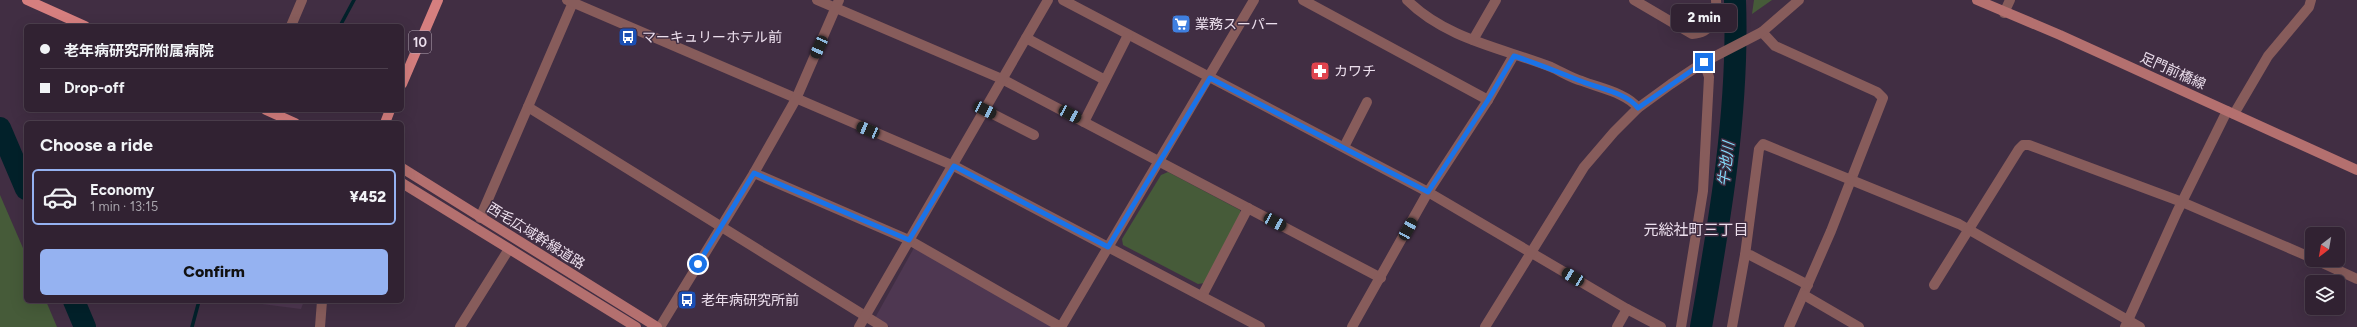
<!DOCTYPE html>
<html lang="en">
<head>
<meta charset="utf-8">
<style>
	:root { --surface:#312232; --page:#392a3a; --text:#f1f3f6; --muted:#a8a4ac; --line:#4c3f4d; --accent:#95b2f1 }
	body { margin:0; font-family:Figtree,"Noto Sans JP",sans-serif; background:var(--page); color:var(--text); height:100vh; display:flex; flex-direction:column; font-size:15px; white-space:nowrap }
	* { box-sizing:border-box; margin:0 }
	p { font-size:13px; color:var(--muted) }
	.icon { flex:none; width:22px; height:22px; fill:none; stroke:currentColor; stroke-width:2; stroke-linecap:round; stroke-linejoin:round }
	.map { position:relative; flex:1; overflow:hidden }
	.sheet { position:absolute; left:24px; top:121px; width:380px; height:182px; display:flex; flex-direction:column; background:var(--surface); border-radius:6px; box-shadow:0 4px 16px #0002,0 0 0 1px var(--line) }
	.sheet>* { flex:none }
	.top-card { position:absolute; left:24px; top:24px; width:380px; height:88px; border-radius:6px; box-shadow:0 4px 16px #0002,0 0 0 1px var(--line); display:grid; align-content:center; height:88px; padding:0 16px; background:var(--surface) }
	.needle { width:26px; rotate:211deg }
	.buttons { position:absolute; left:2305px; top:227px; display:grid; gap:8px }
	.buttons a { display:grid; place-items:center; width:40px; height:40px; border-radius:6px; background:var(--surface); box-shadow:0 4px 16px #0002,0 0 0 1px var(--line); font-size:20px }
	.end { position:absolute; width:18px; height:18px; margin:-9px; border:5px solid #1a73e8; background:#fff; box-shadow:0 0 0 2px #fff }
	.from { border-radius:50% }
	.bubble { position:absolute; height:28px; border-radius:6px; background:var(--surface); box-shadow:0 4px 16px #0002,0 0 0 1px var(--line); font-size:13px; font-weight:800; line-height:28px; text-align:center }
	.car { position:absolute; width:12px; height:24px; margin:-12px -6px; border-radius:5px; box-shadow:0 0 3px 1px #0007; background:linear-gradient(#222 24%,#8ab4d8 0 40%,#222 0 76%,#8ab4d8 0 86%,#222 0) }
	.top-card b { display:flex; align-items:center; gap:14px; height:38px; font-size:15px }
	.top-card b+b { border-top:1px solid var(--line) }
	.top-card i { width:10px; height:10px; background:var(--text) }
	ul { padding:0; list-style:none }
	li { display:flex; align-items:center; gap:12px; height:56px; margin:0 8px 6px; padding:0 8px; border:2px solid var(--line); border-radius:6px }
	li div { flex:1 }
	li b { display:block; font-size:15px }
	li em { font-style:normal; font-weight:800 }
	li.on { border-color:var(--accent) }
	li>.icon { width:36px; height:36px; stroke-width:1.5 }
	h2 { padding:0 16px; font-size:18px; line-height:48px }
	.cta { display:flex; gap:8px; margin-top:auto; padding:8px 16px }
	.cta a { flex:1; height:46px; border-radius:6px; background:var(--accent); color:#111; font-size:16px; font-weight:800; line-height:46px; text-align:center }
	.map>svg:first-child { display:block }
</style>
</head>
<body>
<div class="map">
<svg width="2357" height="327" viewBox="0 0 2357 327">
	<rect width="100%" height="100%" fill="#412e43"/>
	<g fill="#4e3751">
		<path d="M915,246L1057,327H890L875,318Z"/>
		<path d="M238,301H304L301,309Z"/>
	</g>
	<g fill="#465b39">
		<path d="M1754,0H1772L1752,14Z"/>
		<path d="M1168,172L1240,210L1241,216L1205,283L1198,284L1123,245L1122,239L1161,175Z"/>
		<path d="M0,195L26,255V301H46L57,327H0Z"/>
	</g>
	<g fill="none" stroke-linecap="round" stroke-linejoin="round">
		<g stroke="#02212a" stroke-width="3.5">
			<path d="M340,26L354,0"/>
			<path d="M192,327L199,301"/>
		</g>
		<g stroke="#02212a" stroke-width="22">
			<path d="M0,128L26,189"/>
			<path d="M74,301L85,327"/>
			<path d="M1701,327C1720,219 1739,110 1735,0"/>
		</g>
		<g stroke="#875c5b" stroke-width="10">
			<path d="M817,0L1002,79L1381,278"/>
			<path d="M1063,0L1428,192L1627,309L1661,327"/>
			<path d="M1303,0L1488,100"/>
			<path d="M1407,0C1446,39 1502,48 1551,67C1562,72 1571,78 1582,81C1599,88 1627,93 1638,108"/>
			<path d="M1634,0L1692,34C1712,33 1717,17 1716,0"/>
			<path d="M2004,13L2010,0"/>
			<path d="M291,26L302,0"/>
			<path d="M1762,32L1775,46L1877,92L1883,98L1831,231L1789,327"/>
			<path d="M1026,38L1105,80"/>
			<path d="M1473,40L1496,0"/>
			<path d="M528,107L883,327"/>
			<path d="M985,110L1034,135"/>
			<path d="M2234,114L2268,56L2309,7L2311,0"/>
			<path d="M1084,122L1128,35"/>
			<path d="M1344,147L1367,102"/>
			<path d="M754,173L909,240L1061,327"/>
			<path d="M480,218L574,0"/>
			<path d="M1969,229L2019,149L2023,145H2029L2182,202L2312,258"/>
			<path d="M1745,255H1750L1808,285"/>
			<path d="M2316,260L2357,279"/>
			<path d="M1804,295L1859,327"/>
			<path d="M1202,296L1248,208"/>
			<path d="M460,327L509,249"/>
			<path d="M859,327L1048,0"/>
			<path d="M1352,327L1428,192L1488,100L1514,55"/>
			<path d="M1617,327L1627,309"/>
			<path d="M1681,327L1703,191L1709,77L1704,62"/>
			<path d="M1732,327L1745,255L1759,149L1763,144L1959,224L2140,327"/>
			<path d="M2125,327L2177,212L2227,111"/>
		</g>
		<g stroke="#875c5b" stroke-width="10">
			<path d="M567,0L954,166L1260,327"/>
			<path d="M1934,285L1969,229"/>
			<path d="M320,327L322,301"/>
			<path d="M660,327L754,173L796,99L839,0"/>
			<path d="M1061,327L1254,0"/>
			<path d="M1485,327L1584,167L1614,132L1638,108L1671,84L1704,62L1762,32L1799,0"/>
		</g>
		<g stroke="#b4706f" stroke-width="10">
			<path d="M1977,0L2060,35L2357,170"/>
			<path d="M402,168L657,327"/>
			<path d="M402,183L636,327"/>
		</g>
		<g stroke="#d67f7f" stroke-width="10">
			<path d="M27,0L85,26"/>
			<path d="M402,84L438,0"/>
			<path d="M266,110L295,123"/>
			<path d="M385,123L390,110"/>
		</g>
	</g>
	<g fill="none" stroke-linecap="round" stroke-linejoin="round">
		<path stroke="#1a73e8" stroke-width="5" d="M698,264L754,173L909,240L954,166L1108,247L1210,78L1428,192L1488,100L1514,56C1536,63 1556,71 1578,80C1596,88 1626,92 1638,108L1704,62"/>
	</g>
	<defs>
		<symbol id="supermarket-square" viewBox="-11 -11 22 22"><rect x="-9" y="-9" width="18" height="18" rx="4" fill="#3f7fe0" stroke="#412e43"/><path d="M-6-5.5h2.5l.6 2H6L4.5 2H-2.5L-4.4-4H-6ZM-1.5 3.2a1.3 1.3 0 1 0 .1 0ZM3 3.2a1.3 1.3 0 1 0 .1 0Z" fill="#fff"/></symbol>
		<symbol id="bus-square" viewBox="-11 -11 22 22"><rect x="-9" y="-9" width="18" height="18" rx="4" fill="#1a4fb4" stroke="#412e43"/><path d="M-5-6H5V4H4V6H2V4H-2V6H-4V4H-5ZM-3.5-4V0h7V-4ZM-3.5 1.2v1.5H-2V1.2ZM2 1.2v1.5H3.5V1.2Z" fill="#fff"/></symbol>
		<symbol id="pharmacy-square" viewBox="-11 -11 22 22"><rect x="-9" y="-9" width="18" height="18" rx="4" fill="#e0444e" stroke="#412e43"/><path d="M-2-6h4v4h4v4h-4v4h-4v-4h-4v-4h4Z" fill="#fff"/></symbol>
	</defs>
	<g fill-rule="evenodd">
		<use href="#supermarket-square" x="1170" y="13" width="22" height="22"/>
		<use href="#bus-square" x="617" y="26" width="22" height="22"/>
		<use href="#pharmacy-square" x="1309" y="60" width="22" height="22"/>
		<use href="#bus-square" x="676" y="289" width="22" height="22"/>
	</g>
	<g text-anchor="middle" dominant-baseline="central" stroke-width="3" stroke-linejoin="round" paint-order="stroke">
		<rect fill="#412e43" stroke="#b9aaba" stroke-width="1" x="409" y="31" width="22" height="22" rx="3"/>
		<g font-size="13" font-weight="bold" fill="#ecdfed">
			<text x="420" y="42">10</text>
		</g>
		<g font-size="14" fill="#ecdfed" stroke="#412e43" text-anchor="start">
			<text x="1195" y="24">業務スーパー</text>
			<text x="642" y="37">マーキュリーホテル前</text>
			<text x="1334" y="71">カワチ</text>
			<text x="701" y="300">老年病研究所前</text>
		</g>
		<g font-size="14" fill="#ecdfed" stroke="#412e43">
			<text transform="translate(2173 71) rotate(24)">足門前橋線</text>
			<text transform="translate(536 236) rotate(32)">西毛広域幹線道路</text>
		</g>
		<g font-size="15" font-style="italic" fill="#82ddfc" stroke="#412e43">
			<text transform="translate(1726 164) rotate(-83)">牛池川</text>
		</g>
		<g font-size="15" fill="#ecdfed" stroke="#412e43">
			<text x="1696" y="230">元総社町三丁目</text>
		</g>
	</g>
</svg>
<div class="buttons">
<a><svg class="needle" viewBox="-14 -14 28 28"><path d="M0-13l5 13h-10z" fill="#e53935"/><path d="M0 13l5-13h-10z" fill="#a8a4ac"/></svg></a>
<a><svg class="icon" aria-label="layers" viewBox="0 0 24 24"><path d="M12 4l9 5-9 5-9-5zM3 14l9 5 9-5"/></svg></a>
</div>
<i class="end from" style="left:698px;top:264px"></i>
<i class="end" style="left:1704px;top:62px"></i>
<div class="bubble" style="left:1671px;top:4px;width:66px">2 min</div>
<i class="car" style="left:819px;top:47px;rotate:204deg"></i>
<i class="car" style="left:985px;top:110px;rotate:116deg"></i>
<i class="car" style="left:1070px;top:114px;rotate:118deg"></i>
<i class="car" style="left:868px;top:130px;rotate:293deg"></i>
<i class="car" style="left:1275px;top:222px;rotate:118deg"></i>
<i class="car" style="left:1408px;top:229px;rotate:29deg"></i>
<i class="car" style="left:1573px;top:277px;rotate:301deg"></i>
<div class="top-card">
<b><i class="from"></i>老年病研究所附属病院</b>
<b><i></i>Drop-off</b>
</div>
<section class="sheet">
<h2>Choose a ride</h2>
<ul>
<li class="on"><svg class="icon" aria-label="car" viewBox="0 0 24 24"><path d="M5 17H2v-5l4-1 3-4h7l3 4 3 1v5h-3M9 17h6M6 11h13"/><circle cx="7" cy="17" r="2"/><circle cx="17" cy="17" r="2"/></svg><div><b>Economy</b><p>1 min · 13:15</p></div><em>¥452</em></li>
</ul>
<div class="cta"><a>Confirm</a></div>
</section>
</div>
</body>
</html>
